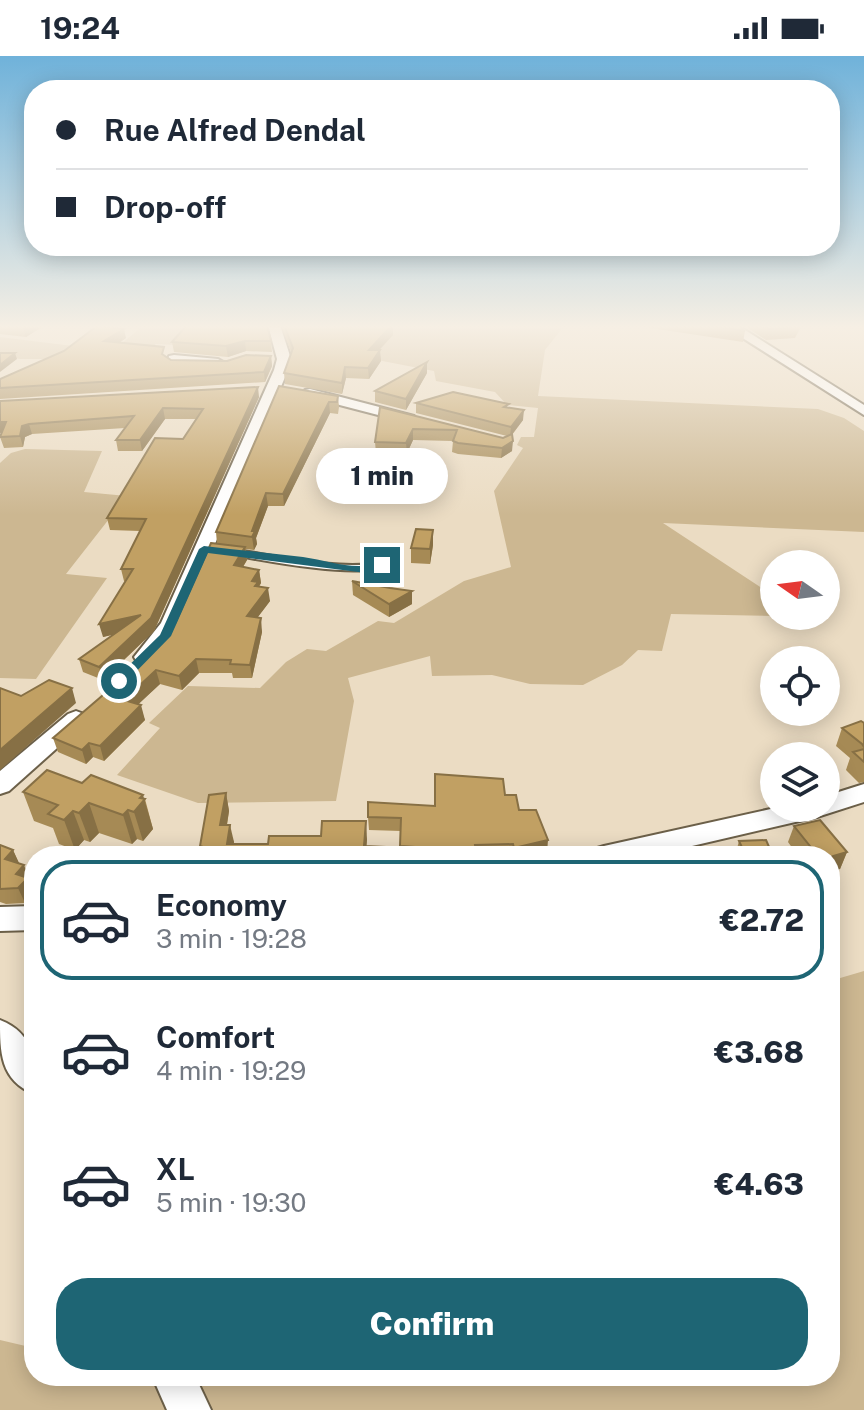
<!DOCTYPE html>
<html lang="en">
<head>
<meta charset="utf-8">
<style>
	:root { --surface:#fff; --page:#f2f2f3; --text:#1f2937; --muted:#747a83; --line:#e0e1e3; --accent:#1e6574 }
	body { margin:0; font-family:"Public Sans",sans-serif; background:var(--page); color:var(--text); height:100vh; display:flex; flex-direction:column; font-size:30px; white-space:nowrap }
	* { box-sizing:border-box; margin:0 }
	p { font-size:26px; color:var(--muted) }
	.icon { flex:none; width:44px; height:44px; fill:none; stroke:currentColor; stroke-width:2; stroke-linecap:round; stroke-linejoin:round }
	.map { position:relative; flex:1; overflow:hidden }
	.drawer { position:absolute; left:24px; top:790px; width:816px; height:540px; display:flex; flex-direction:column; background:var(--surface); border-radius:32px; box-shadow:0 4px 20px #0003 }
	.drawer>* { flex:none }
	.guide { position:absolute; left:24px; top:24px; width:816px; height:176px; border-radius:32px; box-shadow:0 4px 20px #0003; display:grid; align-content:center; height:176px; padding:0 32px; background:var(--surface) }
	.needle { width:52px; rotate:284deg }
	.buttons { position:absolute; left:760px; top:494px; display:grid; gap:16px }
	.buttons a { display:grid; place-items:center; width:80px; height:80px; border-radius:50%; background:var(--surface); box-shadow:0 4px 20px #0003; font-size:40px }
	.end { position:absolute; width:36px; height:36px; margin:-18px; border:10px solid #1e6574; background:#fff; box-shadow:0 0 0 4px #fff }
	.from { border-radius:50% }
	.bubble { position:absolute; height:56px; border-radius:28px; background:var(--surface); box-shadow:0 4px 20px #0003; font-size:26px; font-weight:800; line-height:56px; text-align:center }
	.guide b { display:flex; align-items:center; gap:28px; height:76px; font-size:30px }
	.guide b+b { border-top:2px solid var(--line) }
	.guide i { width:20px; height:20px; background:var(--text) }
	ul { padding:14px 0 0; list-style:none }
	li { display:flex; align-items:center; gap:24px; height:120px; margin:0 16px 12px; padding:0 16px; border:4px solid transparent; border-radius:32px }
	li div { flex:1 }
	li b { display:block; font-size:30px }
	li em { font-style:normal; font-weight:800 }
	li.selected { border-color:var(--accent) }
	li>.icon { width:72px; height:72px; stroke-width:1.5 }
	.action { display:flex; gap:16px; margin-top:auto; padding:16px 32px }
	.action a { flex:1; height:92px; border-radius:32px; background:var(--accent); color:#fff; font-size:32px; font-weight:800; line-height:92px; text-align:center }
	.status { display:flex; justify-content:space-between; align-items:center; height:56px; padding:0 40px; background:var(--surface); direction:ltr }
	.status svg { height:22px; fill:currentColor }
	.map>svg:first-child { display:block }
</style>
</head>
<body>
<div class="status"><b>19:24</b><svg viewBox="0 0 49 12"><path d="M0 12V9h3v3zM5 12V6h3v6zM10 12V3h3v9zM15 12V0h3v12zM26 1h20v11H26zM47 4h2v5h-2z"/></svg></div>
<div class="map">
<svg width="864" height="1354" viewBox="0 0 864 1354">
	<rect width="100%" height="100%" fill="#ebdcc3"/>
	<g fill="#ccb791">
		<path d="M144,269H196L176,289L156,288L118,312L69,303H20L0,299V281L89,292L122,287Z"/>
		<path d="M388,269L564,270L545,294L538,340L818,353L844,362L864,375V476L663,467L774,540V560L671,558L662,595L638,594L622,609L583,629L530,628L492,619L432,620L430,600L348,622L354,645L336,745L198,747L117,719L160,672L149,667L188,630L260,632L286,606L307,593L326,595L378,565L394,567L464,525L511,511L494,435L523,392L517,389L521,381H534L538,352L507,349L495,336L436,325L434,315L367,302Z"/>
		<path d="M25,393L102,395L84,436L127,440L66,518L107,522L36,623L0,622V407L11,397Z"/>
		<path d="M864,915V1354H0V1284L34,1292V1320H150L169,1325L168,1320H830V925Z"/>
	</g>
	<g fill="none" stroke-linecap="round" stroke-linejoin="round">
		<defs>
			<path id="service" d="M231,493C272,499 343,516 382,506L387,509C361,524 260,504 228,498L226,496Z"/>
			<g id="minor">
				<path d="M268,269H280L291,303L288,314L181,569L153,606H137L134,601L161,567L274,314L277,303Z"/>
				<path d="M722,269H737L864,349V359Z"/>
				<path d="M174,299L218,303L225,307C210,316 189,303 174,311L167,307L169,300Z"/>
				<path d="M310,333L414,360L416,363L409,367L305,340V334Z"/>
				<path d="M76,655L84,658L88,663L84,668L9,735L0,738V715L68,658Z"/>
				<path d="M864,728V746L817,761L649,800H590L594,793L604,790L775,752H826V740Z"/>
				<path d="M34,850V874L0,875V851Z"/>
				<path d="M0,964C36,978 34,1006 34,1038C0,1024 0,996 0,964Z"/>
				<path d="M152,1320H195L211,1354H167Z"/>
			</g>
		</defs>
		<use href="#service" stroke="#6c6049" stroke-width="4"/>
		<use href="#minor" stroke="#6c6049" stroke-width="4"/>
		<use href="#service" fill="#fff" fill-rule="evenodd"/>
		<use href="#minor" fill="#fff" fill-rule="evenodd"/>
	</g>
	<g fill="#a68a55">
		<path d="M0,269H45L26,281L0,278Z"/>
		<path d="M187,269L271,285L272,296L246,295L228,301L174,296L172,286Z"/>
		<path d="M281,269H341V271L393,279L379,294L381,305L369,323L346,322L342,338L285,328L284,317L291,296Z"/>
		<path d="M631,269H737L745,275L743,286Z"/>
		<path d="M743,269H802L795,282L766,284Z"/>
		<path d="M126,282L119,287L165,300L171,304L227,305L271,300L272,310L265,326L0,343V323Z"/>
		<path d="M427,317L406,354L375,346V335Z"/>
		<path d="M279,330L338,340L339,351L338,358L330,357L284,450H268L256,482L257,488L254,494L246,493L247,504L243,511L259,514L261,527L259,531L270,545L257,562L262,576L252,622H233L232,617H199L182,634L160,628L138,648L145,664L104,705L93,701L86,708L58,696L53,682L131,615L175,568L217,488L216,476Z"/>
		<path d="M259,341L154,575L103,624L83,616L79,603L114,578L103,581L125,525H124L121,513L140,475L110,474L107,462L183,383L196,363H165L142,395H118L116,384L125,372L32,378L25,381L23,391L4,392L0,381L2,377L0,345Z"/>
		<path d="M416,347L508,352L523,364L512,379V395L501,402L458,398L452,396L453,385L413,384L407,397H376L375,386L380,351L503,382L507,380L416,357Z"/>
		<path d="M433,489L430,508L411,507V492Z"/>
		<path d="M352,525L412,535V548L389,561L353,539Z"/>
		<path d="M864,667V726L859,727L846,714L850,702L836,690L842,672Z"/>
		<path d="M82,727L145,743L153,773L143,785L137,783L132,788L99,777L90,786L84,784L75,794L59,788L53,772L34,765L23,736Z"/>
		<path d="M226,737L229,755L227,769L234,786V788H268L367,783L366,790L384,800L202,799L200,790Z"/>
		<path d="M505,739L519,754L547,797L534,800H401V775L369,774L368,761Z"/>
		<path d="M820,764L847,796L840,813L830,815V800H798L788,786L794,770Z"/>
		<path d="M739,785L773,800H735Z"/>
		<path d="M0,789L13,794L19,808L30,824L34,837L25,847L6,848L0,846Z"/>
	</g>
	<g fill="#877045">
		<path d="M25,269H45L26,281L23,271Z"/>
		<path d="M393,269V279L369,305V294Z"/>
		<path d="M124,273L126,282L106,295L104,285Z"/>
		<path d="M245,285L246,295L228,301L226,290Z"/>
		<path d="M380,294L381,305L369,323L368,312Z"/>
		<path d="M15,297L17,303L0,316V309Z"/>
		<path d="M271,300L272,310L265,326L264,316Z"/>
		<path d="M427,306V317L406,354V343Z"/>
		<path d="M345,311L346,322L342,338V327Z"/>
		<path d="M258,331L259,341L154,575L103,624L99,611L139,573L103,581L99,568Z"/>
		<path d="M329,346L330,357L284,450L283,438Z"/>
		<path d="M163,352L165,363L142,395L140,384Z"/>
		<path d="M524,354L523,364L510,381L511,371Z"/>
		<path d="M0,366H6L9,376L0,377Z"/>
		<path d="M29,368L32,378L25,381L23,391L20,380L22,370Z"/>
		<path d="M413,373V384L407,397L406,387Z"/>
		<path d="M513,385L512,395L501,402L502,392Z"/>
		<path d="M266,437L268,450L256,482L257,488L254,494L252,481V475Z"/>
		<path d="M433,474V489L430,508V493Z"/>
		<path d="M245,491L247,504L236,522L234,509Z"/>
		<path d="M259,514L261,527L259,530L260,539L252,525Z"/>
		<path d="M268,532L270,545L249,573L247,560Z"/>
		<path d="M412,535V548L389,561V548Z"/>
		<path d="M261,562L262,576L252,622L250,609Z"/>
		<path d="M196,603L199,617L182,634L179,620Z"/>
		<path d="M156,614L160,628L128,658L124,644Z"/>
		<path d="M72,632L76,647L0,714V694Z"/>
		<path d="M141,649L145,664L104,705L100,690Z"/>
		<path d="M89,687L93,701L86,708L82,694Z"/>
		<path d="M226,737L229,755L224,786L220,769Z"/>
		<path d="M143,739L153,773L143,785L134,756L140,742Z"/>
		<path d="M89,747L99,777L90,786L79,757Z"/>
		<path d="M128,754L137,783L132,788L123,759Z"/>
		<path d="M73,755L84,784L75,794L64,764Z"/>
		<path d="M366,765L367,783L366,800L364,790Z"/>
		<path d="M230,769L234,786L231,800L227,788Z"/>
		<path d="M548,784L547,797L534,800H513L514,792Z"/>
		<path d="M13,794L20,809L5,803Z"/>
		<path d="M847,796L840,813L830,815V801Z"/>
		<path d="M24,809L34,835V837L25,847L18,832L16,818Z"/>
	</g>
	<g fill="#c1a063" stroke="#877045" stroke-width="2">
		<path d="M187,269H267L271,285H245L226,290L172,286Z"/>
		<path d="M284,269H341V271L392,269L369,294H380L368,312L345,311L342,327L284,317L293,292Z"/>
		<path d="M708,269H737L745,275Z"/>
		<path d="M763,269H799L798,271L769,273Z"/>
		<path d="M97,270L124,273L104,285L164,291L162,298L171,304L227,305L246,299L271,300L264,316L0,332V323L64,295Z"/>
		<path d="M0,297H15L0,309Z"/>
		<path d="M427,306L406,343L375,335Z"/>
		<path d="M279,330L338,340L337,346H329L283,438L266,437L252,475H255L252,481L216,476Z"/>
		<path d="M258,331L151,562L99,611L79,603L141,559L99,568L133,513H121L146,463L107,462L155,382L183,383L203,353L163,352L140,384H116L134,360L29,368L22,370L20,380L0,381L6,366H0V345Z"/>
		<path d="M453,336L509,348L504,351L524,354L511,371L416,347Z"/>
		<path d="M380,351L503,382L512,378L513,385L502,392L458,387L453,385L457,374L413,373L406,387L375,386Z"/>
		<path d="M416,473L433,474L430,493L411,492Z"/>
		<path d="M211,487L245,491L234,509L259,514L252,525L258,526L255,530L268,532L247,560L261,562L250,609L230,608L231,604L196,603L179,620L156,614L124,644L141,649L100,690L89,687L82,694L53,682L131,615L175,568Z"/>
		<path d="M352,525L390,532L412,535L389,548Z"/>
		<path d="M49,624L72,632L0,694V632L21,640Z"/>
		<path d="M861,665L864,667V691L862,688L842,672Z"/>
		<path d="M864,693V706L853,696Z"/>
		<path d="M47,714L82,727L91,719L143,739L140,742L145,743L134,756L128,754L123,759L89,747L79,757L73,755L64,764L48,758L58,749L23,736Z"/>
		<path d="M435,718L503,723L505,739H516L519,754H536L548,784L514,792L513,788L475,789L476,795L400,790L401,762L368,761V746L435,750Z"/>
		<path d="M226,737L220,769H230L227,788H268L269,780H321L322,765H366L364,790L385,791L384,800H198V799H227L200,790L209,739Z"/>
		<path d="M820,764L847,796L830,801L818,800L794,770Z"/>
		<path d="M766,784L773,800H746L739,785Z"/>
		<path d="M0,789L13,794L5,803L24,809L16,818L28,822L18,832L0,833Z"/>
	</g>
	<linearGradient id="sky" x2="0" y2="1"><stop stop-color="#6fb2da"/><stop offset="0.59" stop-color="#f6efe4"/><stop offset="1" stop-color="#f6efe4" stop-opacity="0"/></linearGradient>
	<rect width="864" height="459" fill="url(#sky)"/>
	<path fill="#1e6574" d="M204,490C237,494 270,497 303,501C330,505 356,516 382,506L387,509L374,518L208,497L171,580L124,628H115V623L160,579L199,493Z"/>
</svg>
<div class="buttons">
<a><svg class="needle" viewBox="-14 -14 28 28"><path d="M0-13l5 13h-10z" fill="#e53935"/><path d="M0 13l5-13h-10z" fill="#747a83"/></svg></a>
<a><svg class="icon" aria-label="locate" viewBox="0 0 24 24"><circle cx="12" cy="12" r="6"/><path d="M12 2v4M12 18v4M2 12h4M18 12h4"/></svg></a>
<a><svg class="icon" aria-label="layers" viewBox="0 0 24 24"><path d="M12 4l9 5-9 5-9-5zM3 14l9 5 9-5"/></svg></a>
</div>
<i class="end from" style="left:119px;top:625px"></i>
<i class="end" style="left:382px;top:509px"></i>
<div class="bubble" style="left:316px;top:392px;width:132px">1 min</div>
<div class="guide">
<b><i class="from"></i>Rue Alfred Dendal</b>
<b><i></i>Drop-off</b>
</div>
<section class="drawer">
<ul>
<li class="selected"><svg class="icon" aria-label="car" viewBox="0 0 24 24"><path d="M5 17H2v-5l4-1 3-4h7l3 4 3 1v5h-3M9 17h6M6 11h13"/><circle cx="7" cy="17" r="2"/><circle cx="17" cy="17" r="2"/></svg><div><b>Economy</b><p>3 min · 19:28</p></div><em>€2.72</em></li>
<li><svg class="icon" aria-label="car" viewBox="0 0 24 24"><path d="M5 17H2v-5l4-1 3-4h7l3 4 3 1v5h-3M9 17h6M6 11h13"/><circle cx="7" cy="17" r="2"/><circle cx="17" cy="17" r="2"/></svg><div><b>Comfort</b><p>4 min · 19:29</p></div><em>€3.68</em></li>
<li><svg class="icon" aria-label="car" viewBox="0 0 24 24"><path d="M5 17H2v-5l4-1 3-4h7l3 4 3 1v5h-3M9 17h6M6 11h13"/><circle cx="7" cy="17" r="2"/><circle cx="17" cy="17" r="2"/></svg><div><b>XL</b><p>5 min · 19:30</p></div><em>€4.63</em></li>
</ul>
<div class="action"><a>Confirm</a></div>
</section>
</div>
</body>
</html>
